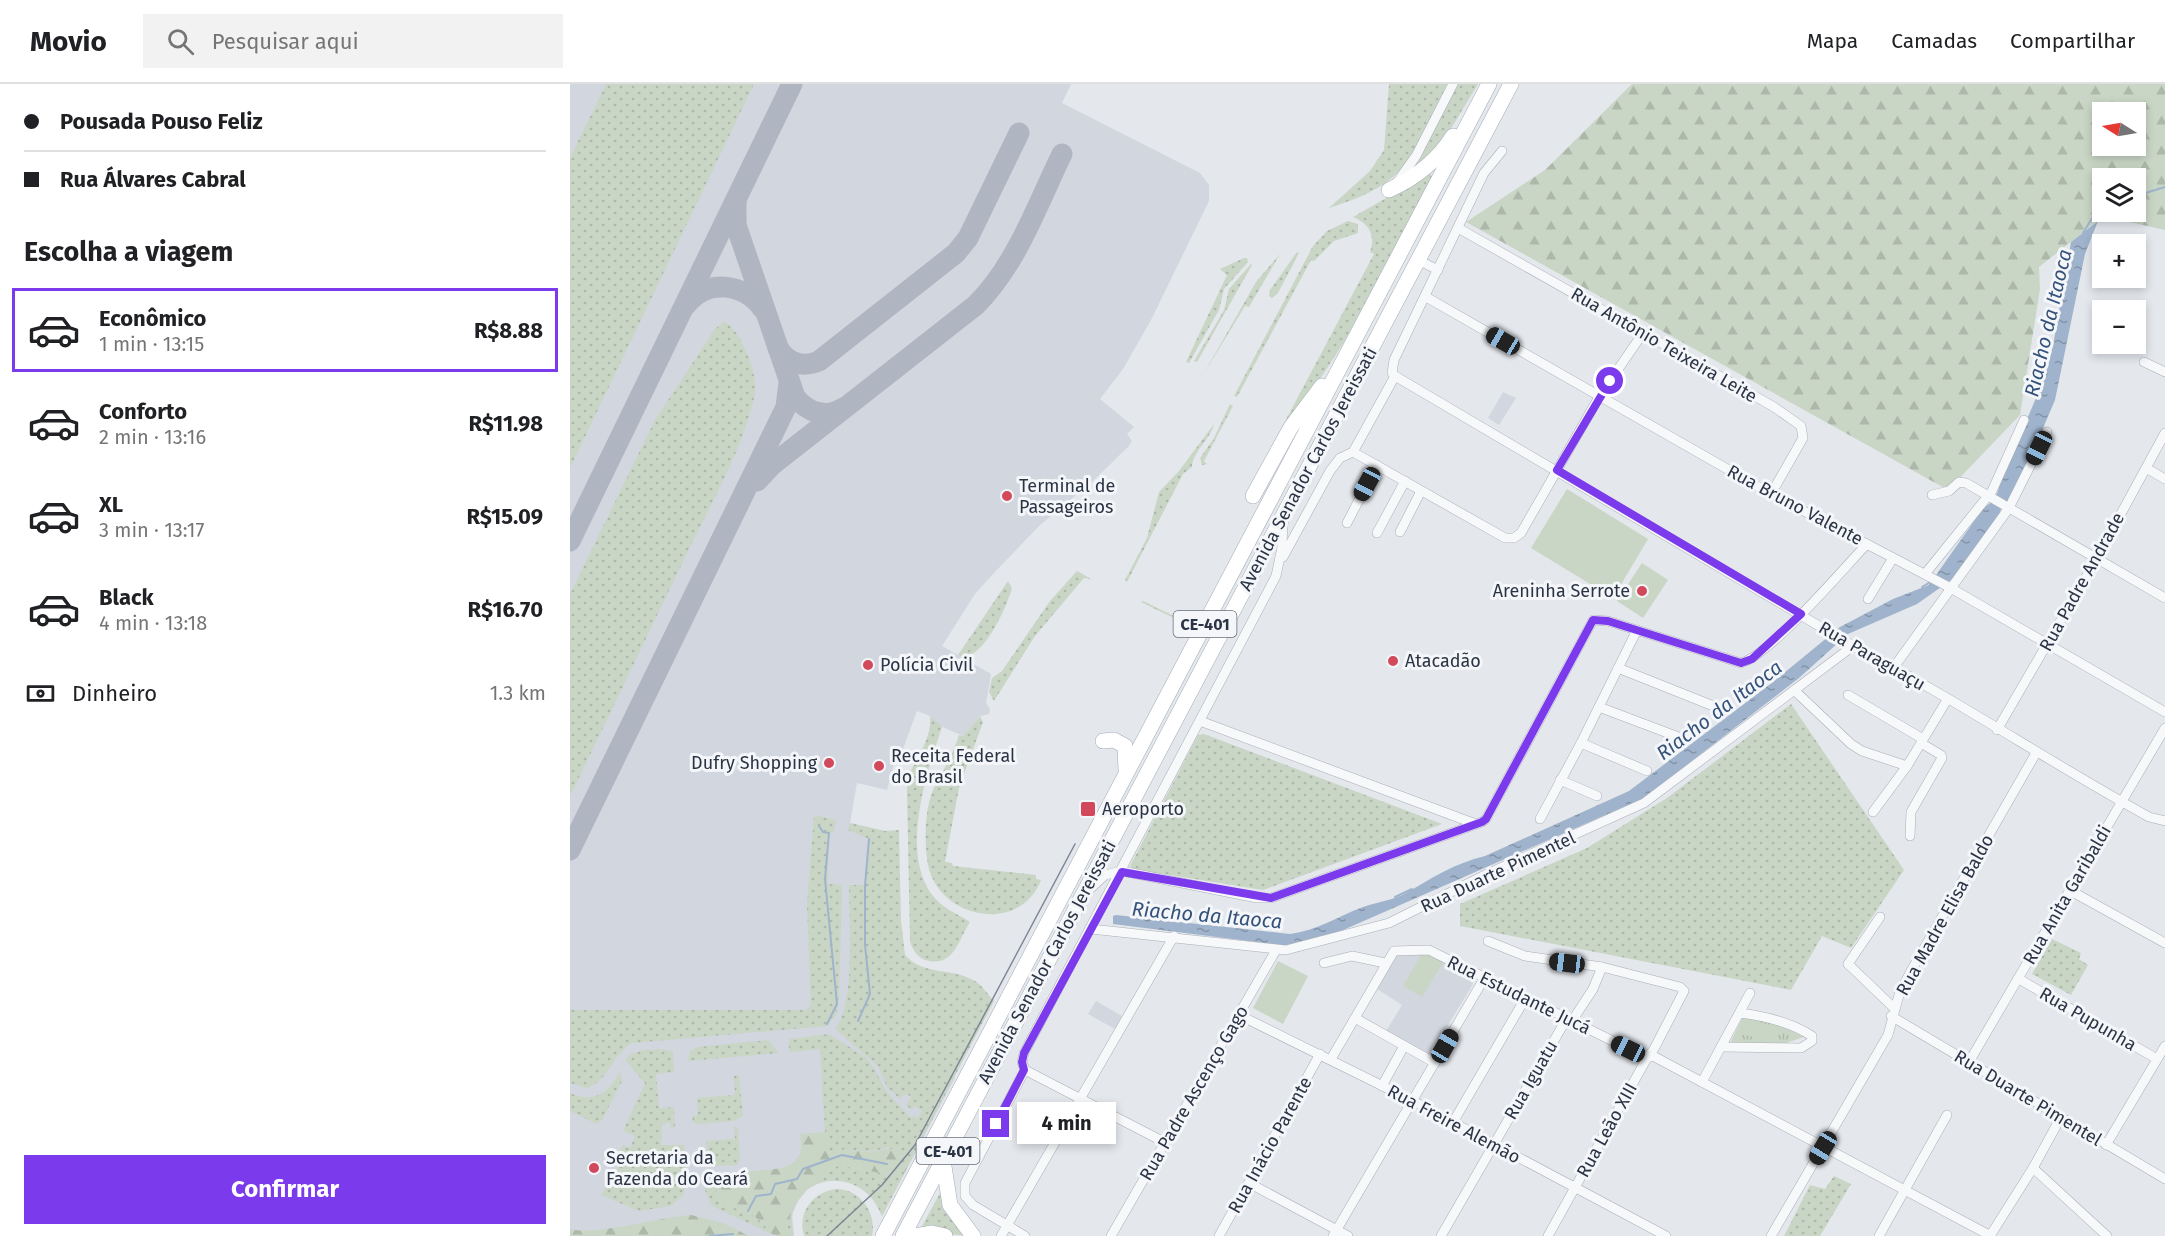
<!DOCTYPE html>
<html lang="pt">
<head>
<meta charset="utf-8">
<style>
	:root { --surface:#fff; --page:#f2f2f2; --text:#202124; --muted:#757577; --line:#e0e0e0; --accent:#7c3aed }
	body { margin:0; font-family:"Fira Sans",sans-serif; background:var(--page); color:var(--text); height:100vh; display:flex; flex-direction:column; font-size:22px; white-space:nowrap }
	* { box-sizing:border-box; margin:0 }
	p { font-size:20px; color:var(--muted) }
	.icon { flex:none; width:33px; height:33px; fill:none; stroke:currentColor; stroke-width:2; stroke-linecap:round; stroke-linejoin:round }
	.map { position:relative; flex:1; overflow:hidden }
	.details { display:flex; flex-direction:column; background:var(--surface); width:570px }
	.details>* { flex:none }
	.top-card { display:grid; align-content:center; height:132px; padding:0 24px; background:var(--surface) }
	.needle { width:39px; rotate:281deg }
	.fabs { position:absolute; left:1522px; top:18px; display:grid; gap:12px }
	.fabs a { display:grid; place-items:center; width:54px; height:54px; border-radius:0px; background:var(--surface); box-shadow:0 3px 9px #0003; font-size:30px }
	.end { position:absolute; width:27px; height:27px; margin:-14px; border:8px solid #7c3aed; background:#fff; box-shadow:0 0 0 3px #fff }
	.from { border-radius:50% }
	.bubble { position:absolute; height:42px; border-radius:0px; background:var(--surface); box-shadow:0 3px 9px #0003; font-size:20px; font-weight:700; line-height:42px; text-align:center }
	.car { position:absolute; width:18px; height:36px; margin:-18px -9px; border-radius:8px; box-shadow:0 0 4px 2px #0007; background:linear-gradient(#222 24%,#8ab4d8 0 40%,#222 0 76%,#8ab4d8 0 86%,#222 0) }
	.top-card b { display:flex; align-items:center; gap:21px; height:57px; font-size:22px }
	.top-card b+b { border-top:2px solid var(--line) }
	.top-card i { width:15px; height:15px; background:var(--text) }
	ul { padding:0; list-style:none }
	li { display:flex; align-items:center; gap:18px; height:84px; margin:0 12px 9px; padding:0 12px; border:3px solid transparent; border-radius:0px }
	li div { flex:1 }
	li b { display:block; font-size:22px }
	li em { font-style:normal; font-weight:700 }
	li.selected { border-color:var(--accent) }
	li>.icon { width:54px; height:54px; stroke-width:1.5 }
	h2 { padding:0 24px; font-size:27px; line-height:72px }
	.pay { display:flex; align-items:center; gap:15px; height:66px; padding:0 24px; font-size:22px }
	.pay p { margin-inline-start:auto }
	.cta { display:flex; gap:12px; margin-top:auto; padding:12px 24px }
	.cta a { flex:1; height:69px; border-radius:0px; background:var(--accent); color:#fff; font-size:24px; font-weight:700; line-height:69px; text-align:center }
	header { display:flex; align-items:center; gap:36px; box-sizing:border-box; height:84px; padding:0 30px; background:var(--surface); border-bottom:2px solid var(--line) }
	header strong { font-size:28px }
	nav { display:flex; gap:33px; margin-inline-start:auto; font-size:21px }
	.search { width:420px; height:54px; background:var(--page); display:flex; align-items:center; gap:15px; box-sizing:border-box; padding:0 21px; border-radius:0px; color:var(--muted); font-size:22px }
	main { display:flex; flex:1; min-height:0 }
	.map>svg:first-child { display:block }
</style>
</head>
<body>
<header>
<strong>Movio</strong>
<div class="search"><svg class="icon" aria-label="search" viewBox="0 0 24 24"><circle cx="10" cy="10" r="6"/><path d="M15 15l6 6"/></svg>Pesquisar aqui</div>
<nav><a>Mapa</a><a>Camadas</a><a>Compartilhar</a></nav>
</header>
<main>
<section class="details">
<div class="top-card">
<b><i class="from"></i>Pousada Pouso Feliz</b>
<b><i></i>Rua Álvares Cabral</b>
</div>
<h2>Escolha a viagem</h2>
<ul>
<li class="selected"><svg class="icon" aria-label="car" viewBox="0 0 24 24"><path d="M5 17H2v-5l4-1 3-4h7l3 4 3 1v5h-3M9 17h6M6 11h13"/><circle cx="7" cy="17" r="2"/><circle cx="17" cy="17" r="2"/></svg><div><b>Econômico</b><p>1 min · 13:15</p></div><em>R$8.88</em></li>
<li><svg class="icon" aria-label="car" viewBox="0 0 24 24"><path d="M5 17H2v-5l4-1 3-4h7l3 4 3 1v5h-3M9 17h6M6 11h13"/><circle cx="7" cy="17" r="2"/><circle cx="17" cy="17" r="2"/></svg><div><b>Conforto</b><p>2 min · 13:16</p></div><em>R$11.98</em></li>
<li><svg class="icon" aria-label="car" viewBox="0 0 24 24"><path d="M5 17H2v-5l4-1 3-4h7l3 4 3 1v5h-3M9 17h6M6 11h13"/><circle cx="7" cy="17" r="2"/><circle cx="17" cy="17" r="2"/></svg><div><b>XL</b><p>3 min · 13:17</p></div><em>R$15.09</em></li>
<li><svg class="icon" aria-label="car" viewBox="0 0 24 24"><path d="M5 17H2v-5l4-1 3-4h7l3 4 3 1v5h-3M9 17h6M6 11h13"/><circle cx="7" cy="17" r="2"/><circle cx="17" cy="17" r="2"/></svg><div><b>Black</b><p>4 min · 13:18</p></div><em>R$16.70</em></li>
</ul>
<div class="pay"><svg class="icon" aria-label="cash" viewBox="0 0 24 24"><path d="M3 7h18v10H3z"/><circle cx="12" cy="12" r="2"/></svg>Dinheiro<p>1.3 km</p></div>
<div class="cta"><a>Confirmar</a></div>
</section>
<div class="map">
<svg width="1595" height="1152" viewBox="0 0 1595 1152">
	<defs>
		<pattern id="grass-dots" width="8" height="8" patternUnits="userSpaceOnUse" patternTransform="scale(1.5)"><rect width="8" height="8" fill="#c9d6c5"/><path d="M2 2h.1M6 6h.1" fill="none" stroke="#adb8ab" stroke-width="1.8" stroke-linecap="round"/></pattern>
		<pattern id="forest-firs" width="22" height="20" patternUnits="userSpaceOnUse" patternTransform="scale(1.5)"><rect width="22" height="20" fill="#c9d6c5"/><path d="M5 1l3.5 6h-7zM16 11l3.5 6h-7z" fill="#adb8ab"/></pattern>
		<pattern id="park-tufts" width="24" height="20" patternUnits="userSpaceOnUse" patternTransform="scale(1.5)"><rect width="24" height="20" fill="#c9d6c5"/><path d="M3 7l-1-3M5 7V3M7 7l1-3M15 17l-1-3M17 17v-4M19 17l1-3" fill="none" stroke="#adb8ab"/></pattern>
		<pattern id="water-ripples" width="26" height="14" patternUnits="userSpaceOnUse" patternTransform="scale(1.5)"><rect width="26" height="14" fill="#9fb4cc"/><path d="M2 4q2-2 4 0t4 0M15 11q2-2 4 0t4 0" fill="none" stroke="#8293a7"/></pattern>
	</defs>
	<rect width="100%" height="100%" fill="#e4e7ec"/>
	<g fill="#d2d6de">
		<path d="M0,0H501L492,19L630,89L639,101V117L581,236L553,285L530,315L564,343L557,350L562,357L559,362L526,394L469,442L423,490L405,510L372,562L421,590L416,619L420,625L419,630L410,632L393,652L368,641L360,632L347,627L327,681L324,680L317,706L287,699L280,739L315,747L308,807L381,990L385,994L312,1132L303,1114L292,1104L280,1097L266,1095L252,1097L238,1105L229,1116L222,1130L224,1152H0Z"/>
		<path d="M933,308L946,314L929,341L918,334Z"/>
		<path d="M853,866L901,893L903,900L858,974L815,949L832,921L807,905L828,869Z"/>
		<path d="M526,917L552,932L545,945L518,930Z"/>
	</g>
	<g fill="url(#grass-dots)">
		<path d="M36,0H184L0,384V74Z"/>
		<path d="M819,0H877C842,73 842,98 759,124L800,87L814,66Z"/>
		<path d="M887,0H908L868,66L835,93Z"/>
		<path d="M860,89L862,93L774,258L680,403L804,170L800,168C806,152 799,139 783,133Z"/>
		<path d="M778,137L788,140V149L764,157L744,177L741,176L667,313L664,312L743,162L757,147Z"/>
		<path d="M727,168L729,169L708,209L702,214L699,212L700,206Z"/>
		<path d="M710,170L679,223L675,222L633,291L686,198Z"/>
		<path d="M674,174H677L678,178L654,205L649,226L619,279L616,278L657,191L650,185Z"/>
		<path d="M681,180L682,181L627,278L624,277L654,226L659,205Z"/>
		<path d="M154,238C171,244 189,293 185,310C173,364 143,416 119,465C79,548 40,630 0,712V510L85,336L145,245Z"/>
		<path d="M660,320L663,322L634,377L637,380L632,381L630,374L644,354Z"/>
		<path d="M644,340C640,356 623,367 622,383L613,390L557,498L555,496L577,454L589,408L609,387Z"/>
		<path d="M507,487L521,495L514,494L465,552L424,617L419,608L422,594L432,587L480,517Z"/>
		<path d="M438,497L442,505C435,525 417,568 394,574L388,571Z"/>
		<path d="M573,517L608,534V536L571,518Z"/>
		<path d="M1221,620L1334,786L1281,864L1252,852L1221,906L890,842V820L1017,764L1097,714Z"/>
		<path d="M360,632L372,643C357,688 331,764 360,808C371,824 386,829 400,838C389,855 384,882 359,877C348,875 343,867 340,857L337,706C337,702 337,695 338,692C345,677 363,652 360,632Z"/>
		<path d="M410,632L413,638L389,704L375,778L382,779L383,782L466,791V795L471,796C450,851 369,835 358,781C354,758 354,721 366,700C376,681 382,672 389,651L393,652Z"/>
		<path d="M634,650L872,740L693,806L563,785L560,782L628,651Z"/>
		<path d="M244,731L266,736L264,748L259,749L258,800L272,801L269,914L266,931L257,942L62,959C40,972 40,997 16,1004L0,999V926H236L241,921L237,822Z"/>
		<path d="M280,739L315,747L329,746L331,837L335,871C353,892 382,883 405,897C412,901 418,911 424,917L337,1084L331,1080L330,1072L318,1063C297,1072 277,1062 256,1069L259,1052L255,1048L250,965L219,968V955L259,950L295,973L304,984L316,1007L341,1034L343,1032L348,1034L352,1026L344,1022L342,1026L336,1021L341,1013L336,1009L330,1015L317,1003L308,982L265,945C286,920 279,835 279,801H295L299,755L278,746Z"/>
		<path d="M1482,855L1511,869L1509,875L1518,881L1501,911L1462,890Z"/>
		<path d="M198,956L209,969L118,977L120,967L128,963Z"/>
		<path d="M73,966L91,965L103,968L104,988L86,990L89,1024L104,1023L105,1043L101,1044L100,1038L92,1040L91,1061H114L117,1100L113,1111L101,1122L69,1127L31,1111L54,1074L48,1070L53,1061L60,1064L65,1052L53,1047L75,999L55,976L61,970Z"/>
		<path d="M50,987L52,997L32,1036L27,1040L0,1027V1009C24,1020 39,1009 50,987Z"/>
		<path d="M169,991L173,1032L164,1037L128,1040L123,1038L122,1032L128,1031L127,1014L165,1011L164,992Z"/>
		<path d="M164,1042L168,1044L170,1075L167,1081L139,1082L136,1057L165,1055Z"/>
		<path d="M269,1082L309,1087L314,1091L322,1092L329,1086L335,1088L312,1132C289,1073 208,1094 224,1152H216L222,1123L255,1084Z"/>
		<path d="M185,1087L182,1094L159,1097L146,1107L152,1123C170,1123 184,1129 196,1143L195,1147L142,1122L135,1107C143,1086 165,1089 185,1087Z"/>
		<path d="M1264,1092L1281,1100L1250,1152H1214L1240,1101L1255,1105Z"/>
		<path d="M266,1105C290,1105 307,1129 302,1152H234C227,1128 243,1108 266,1105Z"/>
		<path d="M370,1109L375,1123L396,1152L350,1146Z"/>
	</g>
	<g fill="url(#forest-firs)" fill-rule="evenodd">
		<path d="M1062,0H1595V146L1555,137L1530,135L1469,183L1470,205L1450,331L1378,406L896,138L975,86ZM1533,28H1566V62H1533ZM1533,94H1566V128H1533Z"/>
		<path d="M255,1048L259,1051L257,1069L268,1065L298,1068L327,1064L331,1080L337,1084L335,1088L329,1086L322,1092L287,1084L269,1082L255,1084L222,1123L216,1152H207L195,1147L196,1143C184,1129 170,1123 152,1123L150,1116L145,1114L149,1102L159,1097L182,1094L185,1087C211,1085 237,1085 230,1050Z"/>
		<path d="M121,1131L153,1139L179,1152H0V1145C29,1152 88,1133 121,1131Z"/>
	</g>
	<path fill="url(#park-tufts)" d="M1174,931L1207,940L1234,953L1207,962L1160,959Z"/>
	<g fill="#c9d6c5">
		<path d="M997,405L1078,455L1043,514L961,464Z"/>
		<path d="M1072,479L1098,496L1073,534L1047,517Z"/>
		<path d="M853,867L873,879L852,913L833,902Z"/>
		<path d="M708,877L738,892L713,940L683,924Z"/>
		<path d="M1176,935L1205,942L1202,958L1172,950Z"/>
	</g>
	<path fill="url(#water-ripples)" d="M1528,137L1515,170L1485,316L1450,398L1430,427V434L1384,494L1347,520L1278,550L1229,594L1074,714L755,854L725,861H711L543,840V832L546,831L720,850C746,847 769,832 793,823C807,818 824,816 836,809C862,794 885,779 915,772L1059,707L1203,598L1270,543L1323,515L1359,501L1414,423C1424,419 1428,410 1430,399L1474,295L1483,262L1501,158Z"/>
	<g fill="none" stroke-linecap="round" stroke-linejoin="round">
		<g stroke="#9fb4cc" stroke-width="2">
			<path d="M1566,112L1595,103"/>
			<path d="M1513,149L1529,123L1533,122"/>
			<path d="M1352,503L1362,497"/>
			<path d="M249,742L253,748L259,749L255,795L267,920L257,940"/>
			<path d="M825,813L842,805"/>
			<path d="M288,937L300,910L295,861V801L299,755"/>
			<path d="M178,1127L186,1112L201,1110L205,1100L227,1095L233,1085L272,1071L317,1080"/>
			<path d="M139,1152L163,1150"/>
		</g>
		<g stroke="#b0b6c1" stroke-width="21">
			<path d="M166,118V141L225,313C237,328 256,335 273,324"/>
			<path d="M116,221C137,194 174,199 193,225"/>
			<path d="M208,264C217,279 233,284 249,277L386,169L398,154L449,49"/>
			<path d="M187,397L202,381L406,221C447,180 467,121 492,70"/>
			<path d="M0,457L222,0"/>
			<path d="M0,766L216,323L219,299"/>
		</g>
		<defs>
			<g id="minor">
				<path d="M828,97L846,72L883,0"/>
				<path d="M888,144L1204,323L1231,342L1233,354L1201,410"/>
				<path d="M848,176L868,186"/>
				<path d="M856,213L1201,410L1379,503L1595,628"/>
				<path d="M1574,278L1595,288"/>
				<path d="M825,292L1283,562C1384,614 1479,678 1579,733L1595,737"/>
				<path d="M783,368L935,454H944L951,449L1029,313L1073,249"/>
				<path d="M1576,384L1595,395"/>
				<path d="M1362,411L1379,407L1389,398L1396,399L1595,514"/>
				<path d="M777,439L807,381"/>
				<path d="M830,448L851,407"/>
				<path d="M807,449L835,397"/>
				<path d="M713,473L760,387L770,374L783,368L825,292L822,289L824,276L914,89L932,67"/>
				<path d="M1355,490L1422,407L1454,336"/>
				<path d="M1298,515L1323,474"/>
				<path d="M1324,583L1439,424L1477,348"/>
				<path d="M1048,584L1151,625"/>
				<path d="M1224,606L1281,660L1292,667L1337,682"/>
				<path d="M1278,611L1353,655"/>
				<path d="M1029,623L1111,654"/>
				<path d="M630,637L903,739"/>
				<path d="M1427,646L1523,481L1595,349"/>
				<path d="M1011,659L1077,687"/>
				<path d="M990,696L1027,712"/>
				<path d="M1303,728L1337,682L1377,616"/>
				<path d="M970,735L1011,659L1067,546"/>
				<path d="M1340,752L1341,728L1372,674L1371,671L1351,659"/>
				<path d="M522,803L535,791L552,787L687,814H701L912,738L916,735L1023,536L1038,537L1171,579C1200,571 1273,485 1297,460"/>
				<path d="M1501,807L1595,859"/>
				<path d="M1310,833L1278,880L1324,924"/>
				<path d="M521,845L716,866L819,839L919,789L1074,719L1283,562"/>
				<path d="M918,857L955,872L1032,883L1110,903L1114,907L1084,965L1077,974L978,1152"/>
				<path d="M754,879L782,872L815,879"/>
				<path d="M1449,895L1587,975"/>
				<path d="M669,931L843,1017L1096,1152"/>
				<path d="M1321,932L1595,1095"/>
				<path d="M785,934L865,979"/>
				<path d="M1002,937L1023,905L1032,883"/>
				<path d="M1151,963L1231,964L1242,957V952C1222,939 1194,932 1170,929"/>
				<path d="M761,975L824,867L859,866L1077,974L1083,972L1421,1152"/>
				<path d="M1399,978L1595,644"/>
				<path d="M455,986L594,1058"/>
				<path d="M1132,998L1180,909"/>
				<path d="M812,1002L834,962"/>
				<path d="M882,1040L956,913"/>
				<path d="M1536,1061L1595,962"/>
				<path d="M1463,1084L1537,1152"/>
				<path d="M679,1099L778,1152"/>
				<path d="M431,1152L604,852"/>
				<path d="M455,1152L403,1121L395,1112V1099L455,986L452,978L454,969L706,492L712,463L713,436"/>
				<path d="M541,1152L706,866"/>
				<path d="M649,1152L750,970"/>
				<path d="M763,1152L915,893"/>
				<path d="M871,1152L997,934"/>
				<path d="M1201,1152L1318,951L1329,911L1341,887L1466,669"/>
				<path d="M1309,1152L1377,1031"/>
				<path d="M1420,1152L1463,1084L1491,1033"/>
			</g>
			<g id="primary">
				<path d="M819,106C845,94 868,76 883,52"/>
				<path d="M683,412L721,343L752,302"/>
				<path d="M533,657L544,656L555,662L556,686"/>
				<path d="M373,1076L380,1121L403,1152"/>
				<path d="M313,1152L919,0"/>
				<path d="M333,1152L941,0"/>
				<path d="M345,1152L362,1149L375,1152"/>
			</g>
		</defs>
		<use href="#minor" stroke="#a9aeb7" stroke-width="10"/>
		<use href="#primary" stroke="#a3abb8" stroke-width="16"/>
		<use href="#minor" stroke="#f7f8fa" stroke-width="9"/>
		<use href="#primary" stroke="#fff" stroke-width="15"/>
		<path stroke="#7d8696" stroke-width="1.5" d="M257,1152L312,1101L345,1061L505,760"/>
	</g>
	<g fill="none" stroke-linecap="round" stroke-linejoin="round">
		<path stroke="#7c3aed" stroke-width="8" d="M426,1040L454,986L452,978L454,969L552,788L701,814L912,738L916,735L1023,536L1038,537L1171,579L1182,575L1231,530L987,386L1040,297"/>
	</g>
	<g fill="#d1495b" stroke="#f4f6f9" stroke-width="2">
		<circle cx="437" cy="412" r="6"/>
		<circle cx="1072" cy="507" r="6"/>
		<circle cx="823" cy="577" r="6"/>
		<circle cx="298" cy="581" r="6"/>
		<circle cx="259" cy="679" r="6"/>
		<circle cx="309" cy="682" r="6"/>
		<rect x="510" y="717" width="16" height="16" rx="3"/>
		<circle cx="24" cy="1084" r="6"/>
	</g>
	<g text-anchor="middle" dominant-baseline="central" stroke-width="6" stroke-linejoin="round" paint-order="stroke">
		<g fill="#f4f6f9" stroke="#676e7b" stroke-width="1.5">
			<rect x="603.5" y="527" width="63" height="26" rx="4.5"/>
			<rect x="346.5" y="1054" width="63" height="26" rx="4.5"/>
		</g>
		<g font-size="16" font-weight="bold" fill="#2b3445">
			<text x="635" y="540">CE-401</text>
			<text x="378" y="1067">CE-401</text>
		</g>
		<g font-size="18" fill="#2b3445" stroke="#f4f6f9">
			<text transform="translate(1094 261) rotate(30)">Rua Antônio Teixeira Leite</text>
			<text transform="translate(738 385) rotate(-62)">Avenida Senador Carlos Jereissati</text>
			<text transform="translate(1225 421) rotate(28)">Rua Bruno Valente</text>
			<text transform="translate(1512 498) rotate(-61)">Rua Padre Andrade</text>
			<text transform="translate(1302 572) rotate(30)">Rua Paraguaçu</text>
			<text transform="translate(928 788) rotate(-25)">Rua Duarte Pimentel</text>
			<text transform="translate(1497 811) rotate(-60)">Rua Anita Garibaldi</text>
			<text transform="translate(1375 831) rotate(-61)">Rua Madre Elisa Baldo</text>
			<text transform="translate(477 878) rotate(-62)">Avenida Senador Carlos Jereissati</text>
			<text transform="translate(949 911) rotate(26)">Rua Estudante Jucá</text>
			<text transform="translate(1518 935) rotate(30)">Rua Pupunha</text>
			<text transform="translate(961 996) rotate(-60)">Rua Iguatu</text>
			<text transform="translate(624 1009) rotate(-60)">Rua Padre Ascenço Gago</text>
			<text transform="translate(1458 1014) rotate(31)">Rua Duarte Pimentel</text>
			<text transform="translate(884 1040) rotate(28)">Rua Freire Alemão</text>
			<text transform="translate(1037 1046) rotate(-61)">Rua Leão XIII</text>
			<text transform="translate(700 1061) rotate(-61)">Rua Inácio Parente</text>
		</g>
		<g font-size="18" fill="#2b3445" stroke="#f4f6f9" text-anchor="start">
			<text x="449" y="402">Terminal de<tspan x="449" dy="21">Passageiros</tspan></text>
			<text x="1060" y="507" text-anchor="end">Areninha Serrote</text>
			<text x="835" y="577">Atacadão</text>
			<text x="310" y="581">Polícia Civil</text>
			<text x="321" y="672">Receita Federal<tspan x="321" dy="21">do Brasil</tspan></text>
			<text x="247" y="679" text-anchor="end">Dufry Shopping</text>
			<text x="532" y="725">Aeroporto</text>
			<text x="36" y="1074">Secretaria da<tspan x="36" dy="21">Fazenda do Ceará</tspan></text>
		</g>
		<g font-size="20" font-style="italic" fill="#34527a" stroke="#f4f6f9">
			<text transform="translate(1478 239) rotate(-77)">Riacho da Itaoca</text>
			<text transform="translate(1149 626) rotate(-37)">Riacho da Itaoca</text>
			<text transform="translate(637 831) rotate(5)">Riacho da Itaoca</text>
		</g>
	</g>
</svg>
<div class="fabs">
<a><svg class="needle" viewBox="-14 -14 28 28"><path d="M0-13l5 13h-10z" fill="#e53935"/><path d="M0 13l5-13h-10z" fill="#757577"/></svg></a>
<a><svg class="icon" aria-label="layers" viewBox="0 0 24 24"><path d="M12 4l9 5-9 5-9-5zM3 14l9 5 9-5"/></svg></a>
<a>+</a>
<a>−</a>
</div>
<i class="end from" style="left:1040px;top:297px"></i>
<i class="end" style="left:426px;top:1040px"></i>
<div class="bubble" style="left:447px;top:1018px;width:99px">4 min</div>
<i class="car" style="left:933px;top:257px;rotate:300deg"></i>
<i class="car" style="left:1469px;top:364px;rotate:206deg"></i>
<i class="car" style="left:797px;top:400px;rotate:208deg"></i>
<i class="car" style="left:997px;top:879px;rotate:277deg"></i>
<i class="car" style="left:875px;top:962px;rotate:30deg"></i>
<i class="car" style="left:1058px;top:965px;rotate:296deg"></i>
<i class="car" style="left:1253px;top:1064px;rotate:211deg"></i>
</div>
</main>
</body>
</html>
